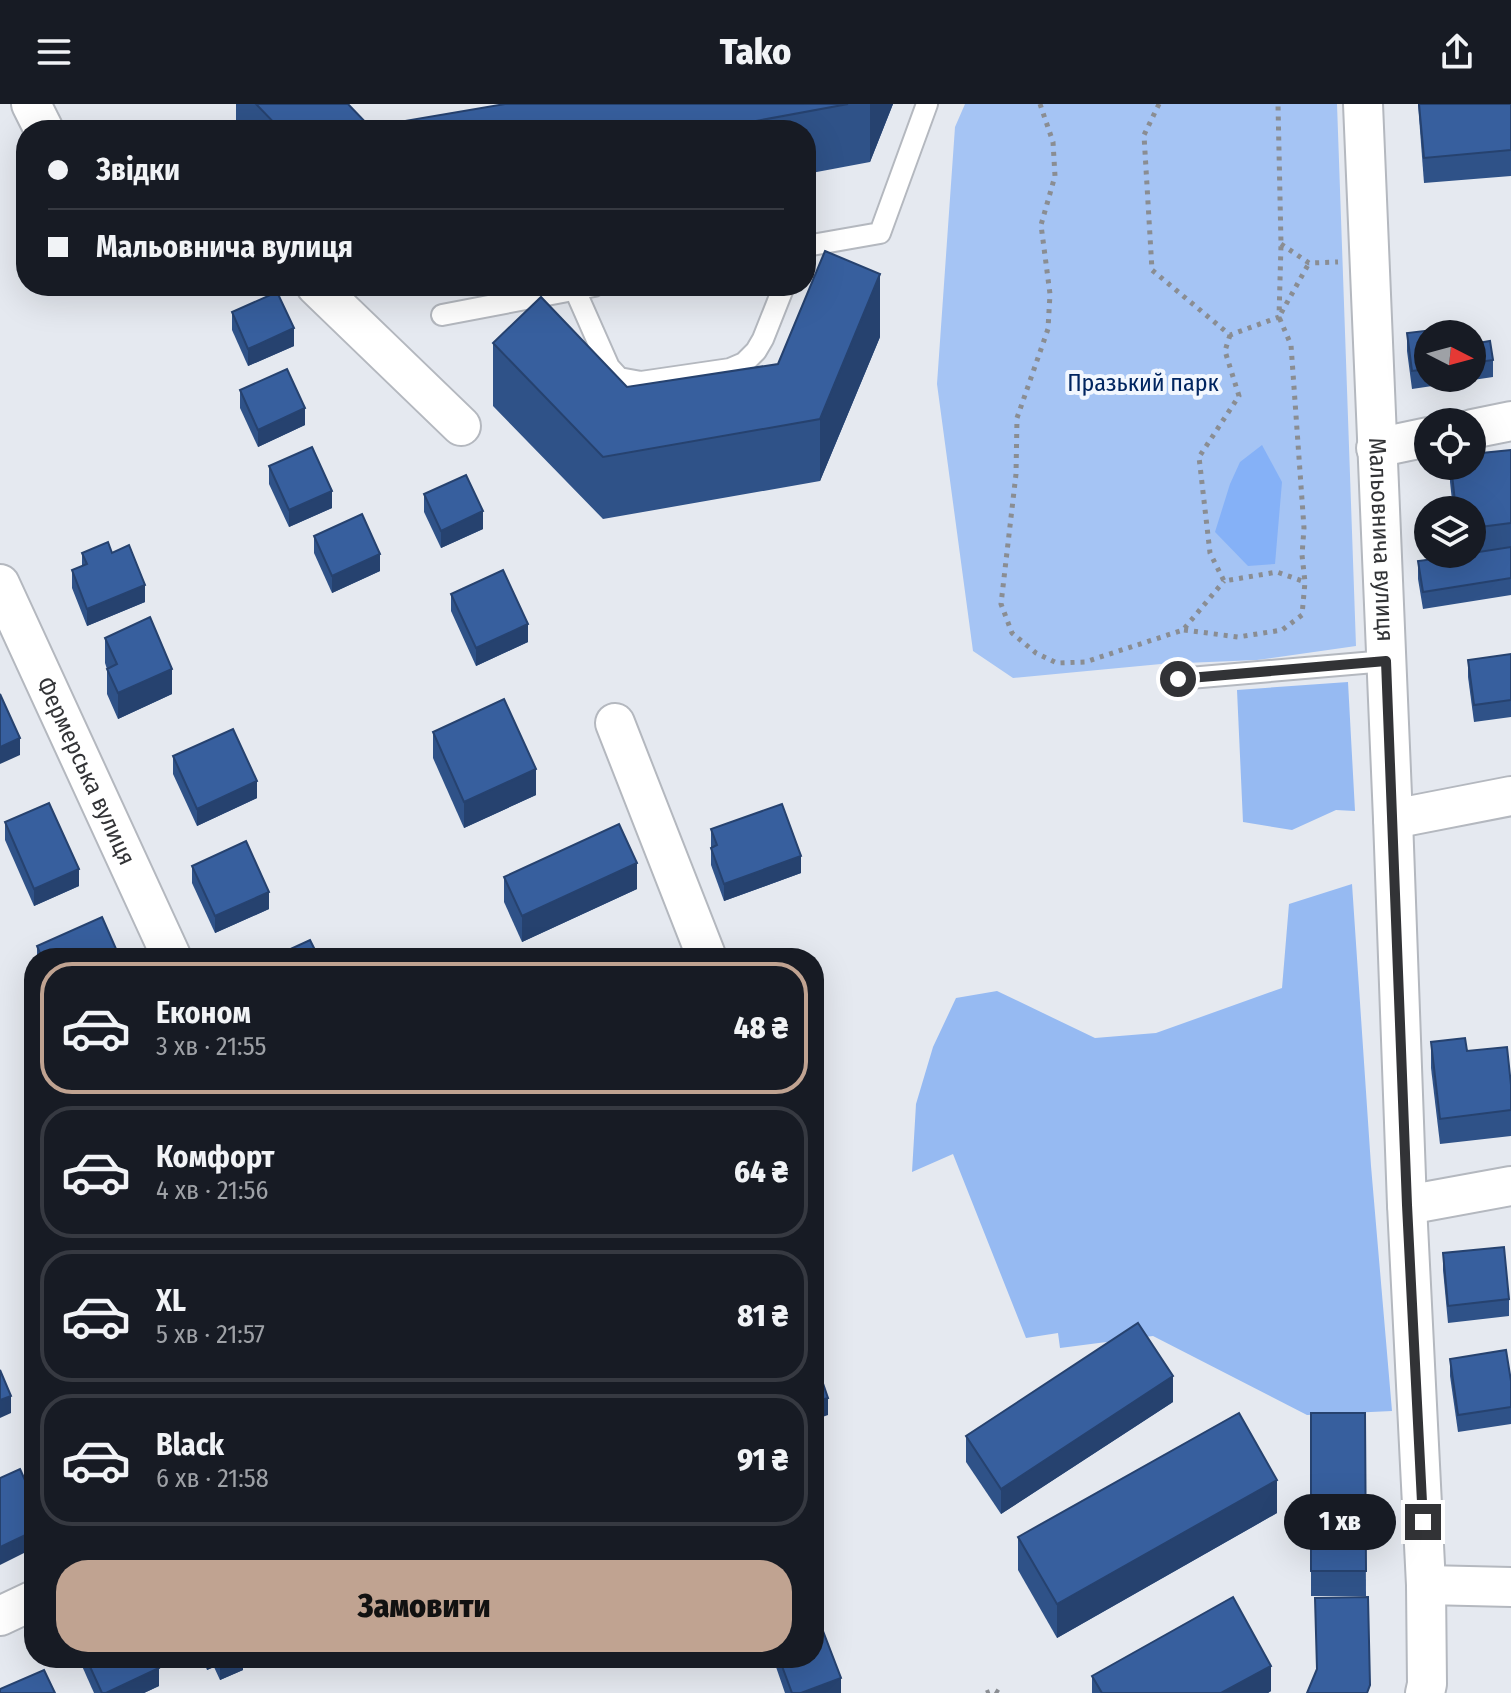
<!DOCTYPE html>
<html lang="uk">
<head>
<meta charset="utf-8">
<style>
	:root { --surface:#171b24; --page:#20242c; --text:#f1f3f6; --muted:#9ea1a6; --line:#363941; --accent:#c0a391 }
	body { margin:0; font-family:"Fira Sans Condensed",sans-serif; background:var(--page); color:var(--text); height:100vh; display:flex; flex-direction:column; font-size:30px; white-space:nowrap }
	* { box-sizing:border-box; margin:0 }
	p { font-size:26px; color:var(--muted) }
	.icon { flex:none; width:44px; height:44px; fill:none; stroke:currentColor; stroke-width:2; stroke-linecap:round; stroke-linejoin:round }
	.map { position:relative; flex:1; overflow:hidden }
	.details { position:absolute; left:24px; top:844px; width:800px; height:720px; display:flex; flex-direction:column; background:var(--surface); border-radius:32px; box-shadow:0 8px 32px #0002 }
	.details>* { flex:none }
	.guide { position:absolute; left:16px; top:16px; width:800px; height:176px; border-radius:32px; box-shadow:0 8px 32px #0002; display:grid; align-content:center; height:176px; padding:0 32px; background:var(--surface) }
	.needle { width:52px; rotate:96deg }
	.controls { position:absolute; left:1414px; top:216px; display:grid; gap:16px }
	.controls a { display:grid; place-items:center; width:72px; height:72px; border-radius:50%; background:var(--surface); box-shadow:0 8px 32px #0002; font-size:40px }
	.end { position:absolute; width:36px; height:36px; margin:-18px; border:10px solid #323336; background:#fff; box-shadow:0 0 0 4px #fff }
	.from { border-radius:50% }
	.bubble { position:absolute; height:56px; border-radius:28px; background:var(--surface); box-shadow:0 8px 32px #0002; font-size:26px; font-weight:800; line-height:56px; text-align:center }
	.guide b { display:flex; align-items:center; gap:28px; height:76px; font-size:30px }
	.guide b+b { border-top:2px solid var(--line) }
	.guide i { width:20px; height:20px; background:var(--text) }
	ul { padding:14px 0 0; list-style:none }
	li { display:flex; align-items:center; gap:24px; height:132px; margin:0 16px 12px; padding:0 16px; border:4px solid var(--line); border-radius:32px }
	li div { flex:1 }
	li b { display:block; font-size:30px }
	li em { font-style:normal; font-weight:800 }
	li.on { border-color:var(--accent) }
	li>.icon { width:72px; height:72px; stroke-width:1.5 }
	.button { display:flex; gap:16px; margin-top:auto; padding:16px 32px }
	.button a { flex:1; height:92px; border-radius:32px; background:var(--accent); color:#111; font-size:32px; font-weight:800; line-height:92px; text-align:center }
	header { display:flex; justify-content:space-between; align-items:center; height:104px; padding:0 32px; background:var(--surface); font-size:36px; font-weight:800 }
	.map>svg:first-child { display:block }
</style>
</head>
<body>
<header><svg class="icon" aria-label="menu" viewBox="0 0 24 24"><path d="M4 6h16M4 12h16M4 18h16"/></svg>Tako<svg class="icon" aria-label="share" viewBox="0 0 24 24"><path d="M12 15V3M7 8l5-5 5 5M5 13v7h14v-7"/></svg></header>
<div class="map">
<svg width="1511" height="1589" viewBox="0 0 1511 1589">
	<rect width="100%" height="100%" fill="#e5e9f0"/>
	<path fill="#a5c4f4" d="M965,0H1337L1356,542L1257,556L1161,560L1013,574L973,547L937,280L955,23Z"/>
	<g fill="#96baf2">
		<path d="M1348,578L1355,707L1336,706L1292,726L1243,718L1237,586Z"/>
		<path d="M1352,780L1371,1062L1392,1307L1307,1311L1153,1232L1060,1244L1058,1229L1026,1234L953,1050L912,1068L916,1000L933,943L956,894L997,887L1095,934L1156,929L1282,884L1289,800Z"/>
	</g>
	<path fill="#85b1f7" d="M1262,341L1282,378L1275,460L1248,462L1215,428L1230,380L1240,358Z"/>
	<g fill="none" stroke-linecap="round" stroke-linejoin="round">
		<defs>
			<g id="service">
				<path d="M806,142L880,129L927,0"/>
				<path d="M575,186L609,263L619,274L641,278L730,265L744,259L756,247L763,235L784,182"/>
				<path d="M442,211L594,182"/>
				<path d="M1178,575L1386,557"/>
			</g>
			<g id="minor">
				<path d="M31,0L44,26"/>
				<path id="s1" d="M1363,0L1393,715L1407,1101L1426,1481L1427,1580L1425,1589"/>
				<path d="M316,182L461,322"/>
				<path d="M1472,325L1511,317"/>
				<path d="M1376,344L1428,333"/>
				<path id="s2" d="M0,480L172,854"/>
				<path d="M615,619L707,854"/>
				<path d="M1393,715L1511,692"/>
				<path d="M1407,1101L1511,1082"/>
				<path d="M1426,1481L1511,1483"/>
				<path d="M0,1512L34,1496"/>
			</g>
		</defs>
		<use href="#service" stroke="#b4b8bf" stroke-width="24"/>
		<use href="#minor" stroke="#b4b8bf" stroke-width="42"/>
		<g stroke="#8a8d92" stroke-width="5" stroke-dasharray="4 6" stroke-linecap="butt">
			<path d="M1040,0L1053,38L1055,72L1041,121L1050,190L1048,225L1017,314L1016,370L1001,500L1012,529L1036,549L1057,559L1085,558L1183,526L1224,477"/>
			<path d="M1159,0L1144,31L1152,166L1230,231L1279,213L1281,140L1278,0"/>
			<path d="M1281,140L1309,159L1338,158"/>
			<path d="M1230,231L1225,247L1239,292L1199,353L1210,449L1224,477L1277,468L1305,478"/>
			<path d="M1184,526L1238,533L1282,526L1302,511L1305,478L1302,451L1304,424L1291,241L1279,213L1309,159"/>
			<path d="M986,1589L994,1586L999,1589"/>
		</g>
		<use href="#service" stroke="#fff" stroke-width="20"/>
		<use href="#minor" stroke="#fff" stroke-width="38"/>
	</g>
	<g fill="#2f5288">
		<path d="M236,0H348L370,23L505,0H893L870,58L806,70V26H236Z"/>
		<path d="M1418,0H1511V72L1424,79Z"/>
		<path d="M232,208L294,242L248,262L232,226Z"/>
		<path d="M1407,229L1428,230V274H1472V240L1493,256V273L1412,285L1407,247Z"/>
		<path d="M880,233L820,377L603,415L493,302V239L627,283L778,260Z"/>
		<path d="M240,286L305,321L258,343L240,304Z"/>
		<path d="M1511,346V491L1423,505L1418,475V457L1458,450H1472V406H1453L1450,378V362H1472Z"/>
		<path d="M269,362L332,404L289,423L269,380Z"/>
		<path d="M424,390L483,425L441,444L424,408Z"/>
		<path d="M314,432L380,467L332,489L314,449Z"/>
		<path d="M82,449L145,498L87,522L72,484V466L82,462Z"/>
		<path d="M451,490L528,538L476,562L451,507Z"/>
		<path d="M105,534L172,590L118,615L107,590V565L105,559Z"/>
		<path d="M1511,550V613L1474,618L1468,573V556Z"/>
		<path d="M433,628L536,691L464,724L433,654Z"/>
		<path d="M173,652L257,694L197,722L173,670Z"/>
		<path d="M5,718L79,782L34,802L5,736Z"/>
		<path d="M711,725L801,769L724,797L711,761Z"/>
		<path d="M192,762L269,805L215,829L192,779Z"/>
		<path d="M504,773L637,785L522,838L504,798Z"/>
		<path d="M37,842L120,854H37Z"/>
		<path d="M1431,938L1511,981V1032L1440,1040L1431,964Z"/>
		<path d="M1443,1149L1509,1195V1212L1448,1219L1443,1166Z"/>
		<path d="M1450,1255L1511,1277V1320L1458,1328L1450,1272Z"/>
		<path d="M1173,1298L1001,1410L966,1358V1332Z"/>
		<path d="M1311,1309H1365L1366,1492H1311Z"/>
		<path d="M1277,1409L1057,1534L1018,1466V1433Z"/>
		<path d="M82,1554H155L159,1582L144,1589H94L82,1562Z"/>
		<path d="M202,1554H243V1566L220,1576L214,1563L207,1566Z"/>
		<path d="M776,1554H814L841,1589H785L776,1563Z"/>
		<path d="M1092,1572L1271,1587L1268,1589H1092Z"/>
	</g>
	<g fill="#26426f">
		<path d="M870,0H893L870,58Z"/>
		<path d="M880,170V233L820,377V315Z"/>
		<path d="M294,224V242L248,262V245Z"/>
		<path d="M305,304V321L258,343V326Z"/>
		<path d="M332,387V404L289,423V406Z"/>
		<path d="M483,407V425L441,444V427Z"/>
		<path d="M380,450V467L332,489V472Z"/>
		<path d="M145,481V498L87,522V505Z"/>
		<path d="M528,520V538L476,562V544Z"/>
		<path d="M172,565V590L118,615V589Z"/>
		<path d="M20,634V651L0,660V643Z"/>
		<path d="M536,665V691L464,724V698Z"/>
		<path d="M257,677V694L197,722V705Z"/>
		<path d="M801,752V769L724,797V780Z"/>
		<path d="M637,759V785L522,838V812Z"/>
		<path d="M79,765V782L34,802V785Z"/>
		<path d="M269,788V805L215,829V812Z"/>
		<path d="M822,895V913L814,915V898Z"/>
		<path d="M1173,1272V1298L1001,1410V1385Z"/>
		<path d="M11,1292V1309L0,1314V1296Z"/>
		<path d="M828,1294V1311L814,1316V1298Z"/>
		<path d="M1277,1376V1409L1057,1534V1500Z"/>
		<path d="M34,1427V1444L0,1461V1443Z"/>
		<path d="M207,1554H214V1563L207,1566Z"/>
		<path d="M231,1554H243V1566L220,1576V1559Z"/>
		<path d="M1271,1562V1587L1268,1589H1221Z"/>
		<path d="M159,1564V1582L144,1589H106Z"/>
		<path d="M841,1574V1589H801Z"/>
	</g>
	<g fill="#375f9e" stroke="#26426f" stroke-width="2">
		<path d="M256,0H348L370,23L505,0H848L707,26H281Z"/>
		<path d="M1419,0H1511V46L1424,54Z"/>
		<path d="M825,147L880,170L820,315L603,353L493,239L541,193L627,283L778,260Z"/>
		<path d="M277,188L294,224L248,245L232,208Z"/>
		<path d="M1441,225L1442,230H1428V265L1412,267L1407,229Z"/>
		<path d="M1490,237L1493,256L1472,259V240Z"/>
		<path d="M287,265L305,304L258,326L240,286Z"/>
		<path d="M312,343L332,387L289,406L269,362Z"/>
		<path d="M1511,346V419L1472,424V406H1456L1451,362H1472V350Z"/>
		<path d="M466,371L483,407L441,427L424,390Z"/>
		<path d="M362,410L380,450L332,472L314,432Z"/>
		<path d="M108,438L112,449L129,441L145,481L87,505L72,466L87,460L82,449Z"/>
		<path d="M1511,443V474L1423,488L1418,457L1472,450V449Z"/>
		<path d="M503,466L528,520L476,544L451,490Z"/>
		<path d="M150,513L172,565L118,589L107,565L117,560L105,534Z"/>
		<path d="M1511,550V596L1474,601L1468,556Z"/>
		<path d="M0,590L20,634L0,643Z"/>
		<path d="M504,595L536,665L464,698L433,628Z"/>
		<path d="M233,625L257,677L197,705L173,652Z"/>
		<path d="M49,699L79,765L34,785L5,718Z"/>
		<path d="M782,700L801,752L724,780L711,744L717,741L711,725Z"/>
		<path d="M619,720L637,759L522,812L504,773Z"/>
		<path d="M246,737L269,788L215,812L192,762Z"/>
		<path d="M102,813L120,854H42L37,842Z"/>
		<path d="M310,836L319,854H271Z"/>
		<path d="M814,870L822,895L814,898Z"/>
		<path d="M1465,934L1467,947L1507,943L1511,981V1006L1440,1015L1431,938Z"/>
		<path d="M1504,1143L1509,1195L1448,1202L1443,1149Z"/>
		<path d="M1138,1219L1173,1272L1001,1385L966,1332Z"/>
		<path d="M1506,1246L1511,1277V1303L1458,1311L1450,1255Z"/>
		<path d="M814,1253L828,1294L814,1298Z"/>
		<path d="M0,1266L11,1292L0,1296Z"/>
		<path d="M1239,1309L1277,1376L1057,1500L1018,1433Z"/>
		<path d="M1311,1309H1365L1366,1467H1311Z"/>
		<path d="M20,1365L34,1396V1427L0,1443V1374Z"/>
		<path d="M1233,1493L1271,1562L1221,1589H1102L1092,1572Z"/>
		<path d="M1368,1493L1370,1581L1367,1589H1307L1317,1565L1315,1494Z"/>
		<path d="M823,1527L841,1574L801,1589H792L779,1554H814V1531Z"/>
		<path d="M86,1554H155L159,1564L106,1589H102Z"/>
		<path d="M218,1554H231L220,1559Z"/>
		<path d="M44,1566L55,1589H0V1585Z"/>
	</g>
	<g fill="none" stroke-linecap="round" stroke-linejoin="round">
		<path stroke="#323336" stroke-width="10" d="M1178,575L1386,557L1407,1101L1423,1418"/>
	</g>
	<g text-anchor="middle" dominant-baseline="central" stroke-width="8" stroke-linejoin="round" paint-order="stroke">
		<g font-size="24" fill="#002560" stroke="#f2f7fe">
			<text x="1143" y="279">Празький парк</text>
		</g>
		<g font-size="24" fill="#323336" stroke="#f2f7fe">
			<text stroke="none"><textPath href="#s1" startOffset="436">Мальовнича вулиця</textPath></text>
			<text stroke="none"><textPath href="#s2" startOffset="206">Фермерська вулиця</textPath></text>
		</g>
	</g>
</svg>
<div class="controls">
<a><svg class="needle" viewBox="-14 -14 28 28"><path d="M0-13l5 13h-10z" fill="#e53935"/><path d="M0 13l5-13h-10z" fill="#9ea1a6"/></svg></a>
<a><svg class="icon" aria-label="locate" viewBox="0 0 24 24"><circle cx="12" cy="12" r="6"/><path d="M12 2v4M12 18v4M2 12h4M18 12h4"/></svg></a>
<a><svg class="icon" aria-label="layers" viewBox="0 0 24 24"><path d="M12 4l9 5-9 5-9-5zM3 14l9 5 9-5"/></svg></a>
</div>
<i class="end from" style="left:1178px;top:575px"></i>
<i class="end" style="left:1423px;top:1418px"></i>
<div class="bubble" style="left:1284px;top:1390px;width:112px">1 хв</div>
<div class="guide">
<b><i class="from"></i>Звідки</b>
<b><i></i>Мальовнича вулиця</b>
</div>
<section class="details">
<ul>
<li class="on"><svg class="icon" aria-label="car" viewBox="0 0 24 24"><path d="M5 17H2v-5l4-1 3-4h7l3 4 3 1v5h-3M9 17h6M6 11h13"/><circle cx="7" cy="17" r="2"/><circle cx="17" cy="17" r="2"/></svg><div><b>Економ</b><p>3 хв · 21:55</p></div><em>48 ₴</em></li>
<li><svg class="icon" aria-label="car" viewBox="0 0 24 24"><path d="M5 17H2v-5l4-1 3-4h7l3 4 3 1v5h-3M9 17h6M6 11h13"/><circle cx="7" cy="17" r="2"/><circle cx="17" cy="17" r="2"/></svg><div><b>Комфорт</b><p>4 хв · 21:56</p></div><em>64 ₴</em></li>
<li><svg class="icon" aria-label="car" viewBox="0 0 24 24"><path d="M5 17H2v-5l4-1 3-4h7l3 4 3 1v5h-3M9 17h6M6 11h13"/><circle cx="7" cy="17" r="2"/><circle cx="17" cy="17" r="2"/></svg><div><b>XL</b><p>5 хв · 21:57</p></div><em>81 ₴</em></li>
<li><svg class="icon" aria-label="car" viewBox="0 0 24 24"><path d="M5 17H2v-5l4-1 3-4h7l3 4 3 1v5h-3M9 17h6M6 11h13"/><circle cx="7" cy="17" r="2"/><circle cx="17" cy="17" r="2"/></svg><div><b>Black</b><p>6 хв · 21:58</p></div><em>91 ₴</em></li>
</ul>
<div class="button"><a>Замовити</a></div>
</section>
</div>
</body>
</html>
